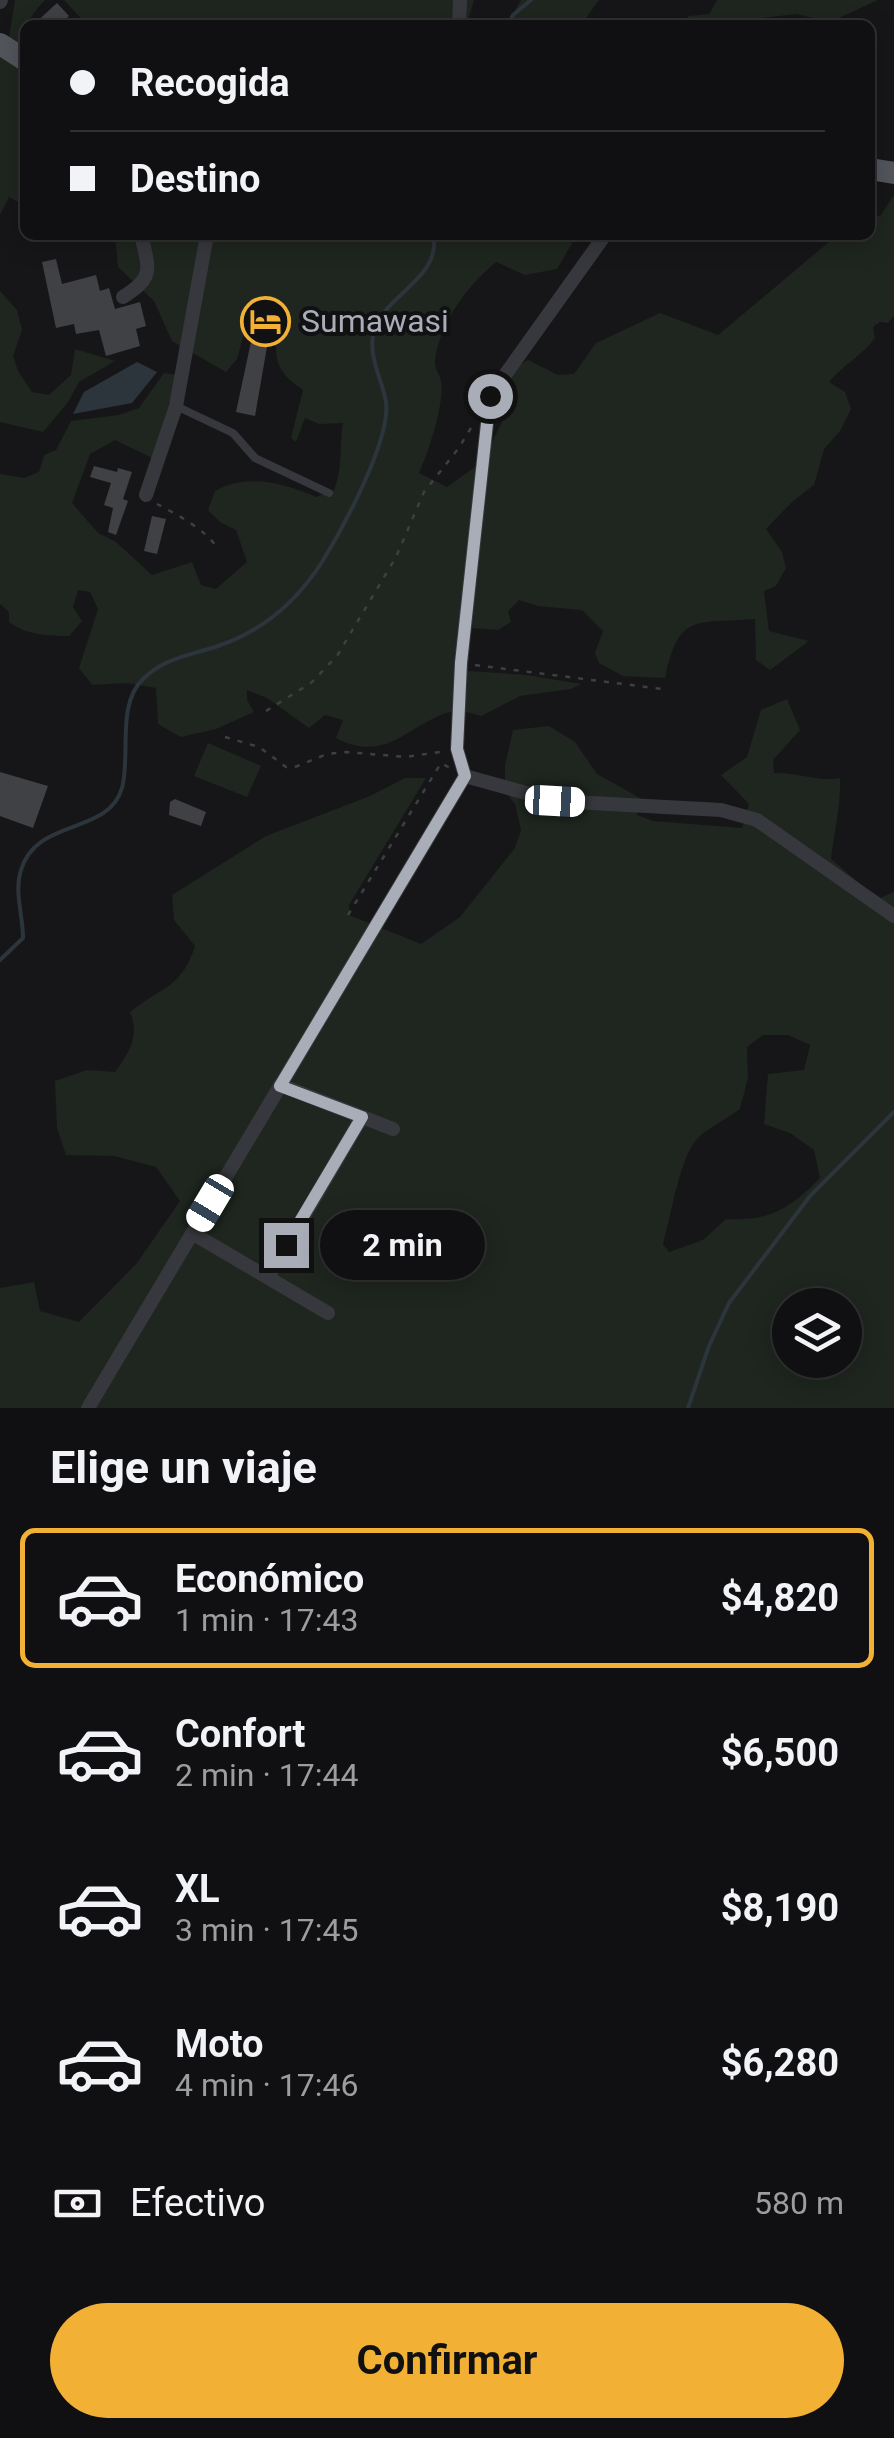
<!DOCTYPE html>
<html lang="es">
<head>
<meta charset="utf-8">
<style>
	:root { --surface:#101012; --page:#1e1e20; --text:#f1f3f6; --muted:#9c9d9f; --line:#303032; --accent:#f2b134 }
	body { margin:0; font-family:Roboto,sans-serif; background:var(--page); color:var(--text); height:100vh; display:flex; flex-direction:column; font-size:38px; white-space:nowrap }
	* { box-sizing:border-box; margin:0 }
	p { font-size:32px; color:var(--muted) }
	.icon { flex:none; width:55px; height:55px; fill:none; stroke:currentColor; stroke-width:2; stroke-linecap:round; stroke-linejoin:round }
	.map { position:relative; height:1408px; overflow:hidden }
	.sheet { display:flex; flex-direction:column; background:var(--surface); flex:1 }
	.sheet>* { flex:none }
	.banner { position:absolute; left:20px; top:20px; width:855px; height:220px; border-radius:15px; box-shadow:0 5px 25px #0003,0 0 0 2px var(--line); display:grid; align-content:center; height:220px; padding:0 50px; background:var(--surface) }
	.fabs { position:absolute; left:772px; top:1288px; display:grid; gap:20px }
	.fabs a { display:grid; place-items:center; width:90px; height:90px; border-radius:50%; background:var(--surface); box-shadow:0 5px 25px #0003,0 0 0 2px var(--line); font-size:50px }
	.end { position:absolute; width:45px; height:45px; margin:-22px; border:12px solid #a8adb8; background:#111; box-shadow:0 0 0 5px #111 }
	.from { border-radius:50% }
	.bubble { position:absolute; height:70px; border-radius:35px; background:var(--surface); box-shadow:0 5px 25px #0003,0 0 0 2px var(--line); font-size:32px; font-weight:700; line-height:70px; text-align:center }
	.car { position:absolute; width:30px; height:60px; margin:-30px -15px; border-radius:12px; box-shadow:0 0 8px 2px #0007; background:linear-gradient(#fff 24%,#345 0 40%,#fff 0 76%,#345 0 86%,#fff 0) }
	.banner b { display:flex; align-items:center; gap:35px; height:95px; font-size:38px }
	.banner b+b { border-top:2px solid var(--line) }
	.banner i { width:25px; height:25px; background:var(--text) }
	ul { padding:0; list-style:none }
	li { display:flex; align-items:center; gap:30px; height:140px; margin:0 20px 15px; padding:0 30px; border:5px solid transparent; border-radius:15px }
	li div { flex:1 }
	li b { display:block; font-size:38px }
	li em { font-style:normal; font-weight:700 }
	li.selected { border-color:var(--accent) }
	li>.icon { width:90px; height:90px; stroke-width:1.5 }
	h2 { padding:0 50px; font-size:45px; line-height:120px }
	.pay { display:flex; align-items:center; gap:25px; height:110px; padding:0 50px; font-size:38px }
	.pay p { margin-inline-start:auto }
	.primary-button { display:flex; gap:20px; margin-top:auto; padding:20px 50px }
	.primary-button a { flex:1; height:115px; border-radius:60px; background:var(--accent); color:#111; font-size:40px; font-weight:700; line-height:115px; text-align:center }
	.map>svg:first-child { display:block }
</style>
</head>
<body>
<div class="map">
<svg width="894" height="1408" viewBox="0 0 894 1408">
	<rect width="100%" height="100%" fill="#161618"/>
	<g fill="#1e261f" fill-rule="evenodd">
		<path d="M15,0H45C26,20 19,36 21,63L25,66V206L9,197L0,215V51L6,56Z"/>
		<path d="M64,0H474L467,25H87Z"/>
		<path d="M521,0H599L581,25H507Z"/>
		<path d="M717,0H878L830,22L796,14L737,21L732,25H680L689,16L709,14Z"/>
		<path d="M894,195V316L888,323L880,322L873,327L875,338C862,356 843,365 829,382L845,392L851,409L840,431L824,449L814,485L792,502L766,529L782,552L786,568L776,586L764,591L769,631L809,641L770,670L756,660L755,619C695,624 679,612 665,678L623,676L599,663L595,653L603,631L582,610L538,606L519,600L508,611L511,622L498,630L471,628L468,671L527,675L581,684L571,689L520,696L481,716C468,712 454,709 441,715C403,731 383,762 336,738L343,720L325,715L309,728L267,698L247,690V700L254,712L216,729L181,737L158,724L156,688L127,683L92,685L79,668L98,609L90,592L78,590L73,607L82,621L69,636C48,636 26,635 9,622V612L0,604V474L24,478L39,472L44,455L56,450L71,421L119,415L139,408L164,373L178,375L152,458L115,440L90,454L72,503L98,533L116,542L152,575L192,562L201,585L216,589L247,562L236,530L220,522L208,510L215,491C247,473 284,483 316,497L334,490C343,469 339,446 343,423L319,424L305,418L296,442L291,438L303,390C266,366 276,346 281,308L261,302L252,304L237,359L226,372L172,341L154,301L118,267L115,235H577L557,269L525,275L496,262C467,286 441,321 435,360C434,370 440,373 441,382C445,402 428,454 419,473L447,487L482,462L502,422C495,395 503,373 528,360L558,375L574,374L596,343L660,313L718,335L835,237L870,235V219L881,215Z"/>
		<path d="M0,291L17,310L22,330L13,356L18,371L32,392L49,395L71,375L75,349L115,361L79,382L68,402L43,432L0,422Z"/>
		<path d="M787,699L800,730L773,760L774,773C799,772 815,782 840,778C841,807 834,831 831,859L878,899L894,892V1408H0V1288L34,1282L40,1311L79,1322L137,1263L180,1201L156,1167L114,1156L66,1155L57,1128L55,1081L87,1070L115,1072C129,1053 140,1036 130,1012C162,986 181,989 195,946L174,920L172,895L266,836L370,796L405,778H426L349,905V915L421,944L460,917L515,848L521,830L515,804L505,792V766L513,730L549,726L575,742L597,774L640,798L637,815L653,821L742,828L749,804L721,775L747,757L761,710ZM763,1035H788L810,1045L804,1070L768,1074L764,1124L790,1133L814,1150L820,1178C789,1209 771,1221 726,1219L703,1240L669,1252L663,1244C671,1217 680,1154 699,1137C711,1126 727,1119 740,1109L748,1078L747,1047ZM790,1305H845V1360H790Z"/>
		<path d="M208,743L261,766L247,797L194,776Z"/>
	</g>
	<path fill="#2c353c" d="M137,362L157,372L132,403L73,414L84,392Z"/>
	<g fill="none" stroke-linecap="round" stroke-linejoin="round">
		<g stroke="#2c353c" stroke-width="4">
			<path d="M508,25L513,15L531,0"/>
			<path d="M0,960L23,938C23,915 14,892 21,870C37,817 108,836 122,788C131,755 116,705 143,679C164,658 191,655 218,646C263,631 297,601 322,562C343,528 391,440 386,402C382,379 369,359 373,335C380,296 443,279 433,235"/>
			<path d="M688,1408L709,1346L729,1303L810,1196L894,1112"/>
		</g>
	</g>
	<g fill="#404145">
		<path d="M57,3L69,16L60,25H33Z"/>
		<path d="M56,259L62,284L96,275L100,291L109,288L115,309L140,302L146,326L136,329L140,346L106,356L99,330L76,334L74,324L56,328L42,262Z"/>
		<path d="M258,309L273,312L255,416L236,412Z"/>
		<path d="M94,466L117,472L118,468L132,472L123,499L128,501L116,535L108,532L113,508L104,505L111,483L90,477Z"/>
		<path d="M152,516L166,519L157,554L144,551Z"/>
		<path d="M0,772L48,786L33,828L0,816Z"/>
		<path d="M175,799L206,812L201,826L169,815L170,802Z"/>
	</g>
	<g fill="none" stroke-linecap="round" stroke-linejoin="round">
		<g stroke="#3d3f44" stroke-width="2.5" stroke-dasharray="5 8" stroke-linecap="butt">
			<path d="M157,504C176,514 203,528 216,546"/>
			<path d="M475,665L662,689"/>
			<path d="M266,711L311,683L337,656L396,557L424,492L458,449L474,423"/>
			<path d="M225,737L259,747L286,767H295L327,754L346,752L406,757L446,751"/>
			<path d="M348,915L441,763L450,768"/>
		</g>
		<path stroke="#37383d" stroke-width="8" d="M176,406L233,433L255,458L329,493"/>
		<g stroke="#37383d" stroke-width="14">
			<path d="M0,2L1,0"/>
			<path d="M459,25L460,0"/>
			<path d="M123,297C155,277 149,269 141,235"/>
			<path d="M146,495L176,406L207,235"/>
			<path d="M465,776L555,801L721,810L757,820L894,916"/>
			<path d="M280,1085L393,1129"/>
			<path d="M192,1233L328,1313"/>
			<path d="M268,1277L362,1117"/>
			<path d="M88,1408L465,776L457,749L461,663L490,396L605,235"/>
		</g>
		<g stroke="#53555c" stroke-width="22">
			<path d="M0,44L25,60"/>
			<path d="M870,169L894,173"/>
		</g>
	</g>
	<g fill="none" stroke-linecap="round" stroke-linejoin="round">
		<path stroke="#a8adb8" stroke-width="12" d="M286,1245L362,1117L280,1086L465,776L457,749L461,663L490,396"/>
	</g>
	<defs>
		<symbol id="hotel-ring" viewBox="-11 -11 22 22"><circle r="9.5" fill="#111113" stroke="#f2b134" stroke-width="1.5"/><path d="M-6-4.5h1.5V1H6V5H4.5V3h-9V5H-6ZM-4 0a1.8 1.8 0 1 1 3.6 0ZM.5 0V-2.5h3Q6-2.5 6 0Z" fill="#f2b134"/></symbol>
	</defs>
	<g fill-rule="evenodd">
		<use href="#hotel-ring" x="238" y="294" width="55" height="55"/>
	</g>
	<g text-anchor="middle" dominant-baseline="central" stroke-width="8" stroke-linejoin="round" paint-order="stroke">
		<g font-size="32" fill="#a8adb8" stroke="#111113" text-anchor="start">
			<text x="301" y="321">Sumawasi</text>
		</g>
	</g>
</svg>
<div class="fabs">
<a><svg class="icon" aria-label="layers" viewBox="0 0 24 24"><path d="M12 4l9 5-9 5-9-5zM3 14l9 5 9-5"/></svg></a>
</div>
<i class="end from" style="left:490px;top:396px"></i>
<i class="end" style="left:286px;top:1245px"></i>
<div class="bubble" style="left:320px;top:1210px;width:165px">2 min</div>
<i class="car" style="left:555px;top:801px;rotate:93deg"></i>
<i class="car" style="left:210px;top:1203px;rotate:211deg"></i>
<div class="banner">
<b><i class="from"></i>Recogida</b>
<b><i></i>Destino</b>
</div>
</div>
<section class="sheet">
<h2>Elige un viaje</h2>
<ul>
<li class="selected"><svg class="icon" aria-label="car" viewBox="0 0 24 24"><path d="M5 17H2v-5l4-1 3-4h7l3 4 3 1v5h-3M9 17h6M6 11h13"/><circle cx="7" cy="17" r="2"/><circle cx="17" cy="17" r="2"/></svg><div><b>Económico</b><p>1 min · 17:43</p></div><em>$4,820</em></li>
<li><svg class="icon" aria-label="car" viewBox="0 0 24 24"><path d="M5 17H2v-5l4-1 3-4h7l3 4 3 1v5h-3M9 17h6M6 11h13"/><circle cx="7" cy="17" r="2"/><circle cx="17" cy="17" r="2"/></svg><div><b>Confort</b><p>2 min · 17:44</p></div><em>$6,500</em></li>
<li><svg class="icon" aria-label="car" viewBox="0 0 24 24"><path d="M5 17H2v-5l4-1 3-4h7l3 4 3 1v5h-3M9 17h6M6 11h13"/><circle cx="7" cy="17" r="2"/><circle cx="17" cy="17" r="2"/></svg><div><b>XL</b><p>3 min · 17:45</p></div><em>$8,190</em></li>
<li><svg class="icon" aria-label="car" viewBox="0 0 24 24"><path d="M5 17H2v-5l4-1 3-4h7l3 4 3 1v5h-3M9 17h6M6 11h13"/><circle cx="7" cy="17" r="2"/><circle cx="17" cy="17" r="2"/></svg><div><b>Moto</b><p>4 min · 17:46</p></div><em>$6,280</em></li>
</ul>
<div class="pay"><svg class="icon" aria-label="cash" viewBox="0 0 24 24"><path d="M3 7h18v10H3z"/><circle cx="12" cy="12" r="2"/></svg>Efectivo<p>580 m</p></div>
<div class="primary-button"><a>Confirmar</a></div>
</section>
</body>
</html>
